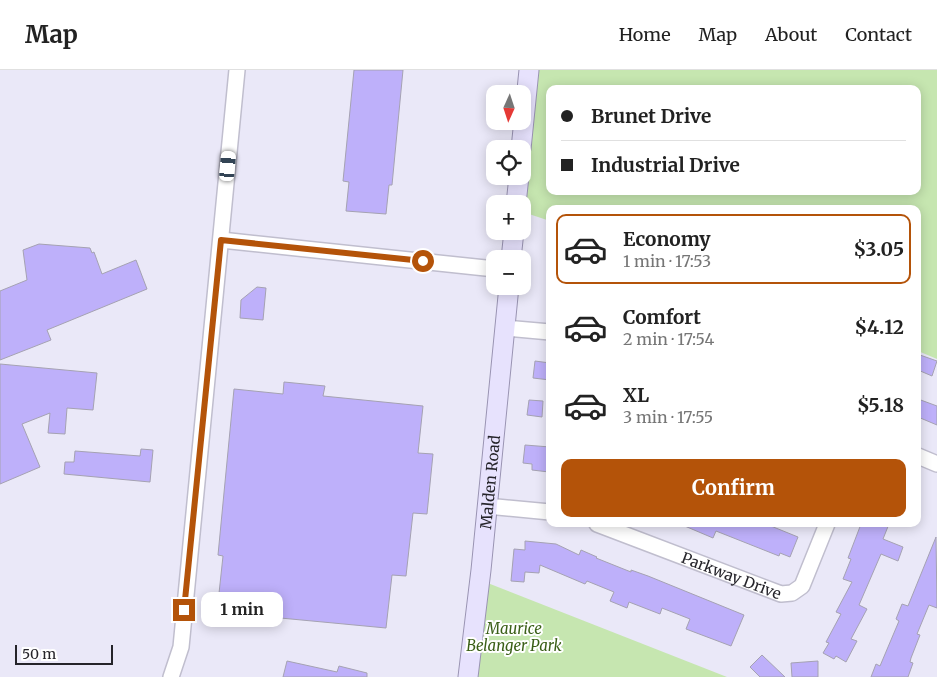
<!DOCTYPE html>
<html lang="en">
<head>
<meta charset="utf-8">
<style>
	:root { --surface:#fff; --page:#f2f2f2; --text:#222; --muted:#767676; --line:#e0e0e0; --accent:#b45309 }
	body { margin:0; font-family:Merriweather,serif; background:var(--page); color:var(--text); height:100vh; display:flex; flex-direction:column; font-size:19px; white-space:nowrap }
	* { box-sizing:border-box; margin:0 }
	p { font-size:16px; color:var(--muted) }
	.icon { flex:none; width:28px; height:28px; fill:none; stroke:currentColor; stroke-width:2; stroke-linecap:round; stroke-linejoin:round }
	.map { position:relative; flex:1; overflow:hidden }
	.sheet { position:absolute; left:546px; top:135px; width:375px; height:322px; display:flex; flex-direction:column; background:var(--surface); border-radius:10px; box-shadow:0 2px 12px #0003 }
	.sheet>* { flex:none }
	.top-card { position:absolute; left:546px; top:15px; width:375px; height:110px; border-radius:10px; box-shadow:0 2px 12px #0003; display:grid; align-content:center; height:110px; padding:0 15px; background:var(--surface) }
	.needle { width:32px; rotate:183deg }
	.fabs { position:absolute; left:486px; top:15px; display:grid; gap:10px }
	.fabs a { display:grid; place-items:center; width:45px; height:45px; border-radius:10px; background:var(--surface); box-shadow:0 2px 12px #0003; font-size:25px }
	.scale { position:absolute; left:15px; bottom:12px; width:98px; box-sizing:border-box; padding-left:5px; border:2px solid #25242a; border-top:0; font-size:14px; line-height:18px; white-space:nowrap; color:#25242a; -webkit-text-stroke:4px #fff; paint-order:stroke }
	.end { position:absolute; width:22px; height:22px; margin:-11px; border:6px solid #b45309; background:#fff; box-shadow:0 0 0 2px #fff }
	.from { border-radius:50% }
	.bubble { position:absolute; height:35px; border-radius:10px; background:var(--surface); box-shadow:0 2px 12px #0003; font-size:16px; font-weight:700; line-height:35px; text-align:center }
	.car { position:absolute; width:15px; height:30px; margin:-15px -8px; border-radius:6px; box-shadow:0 0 4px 1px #0007; background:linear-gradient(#fff 24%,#345 0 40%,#fff 0 76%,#345 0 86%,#fff 0) }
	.top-card b { display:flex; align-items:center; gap:18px; height:48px; font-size:19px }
	.top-card b+b { border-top:1px solid var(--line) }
	.top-card i { width:12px; height:12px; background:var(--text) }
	ul { padding:9px 0 0; list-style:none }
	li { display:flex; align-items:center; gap:15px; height:70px; margin:0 10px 8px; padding:0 5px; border:2px solid transparent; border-radius:10px }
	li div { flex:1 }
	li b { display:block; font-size:19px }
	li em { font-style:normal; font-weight:700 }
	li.active { border-color:var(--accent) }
	li>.icon { width:45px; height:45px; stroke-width:1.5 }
	.cta { display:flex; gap:10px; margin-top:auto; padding:10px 15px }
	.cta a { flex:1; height:58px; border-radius:10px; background:var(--accent); color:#fff; font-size:20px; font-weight:700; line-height:58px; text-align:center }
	header { display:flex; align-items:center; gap:30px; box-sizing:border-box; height:70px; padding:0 25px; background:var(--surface); border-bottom:1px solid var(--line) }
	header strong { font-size:24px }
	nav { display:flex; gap:28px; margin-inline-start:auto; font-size:18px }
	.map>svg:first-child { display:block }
</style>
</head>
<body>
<header>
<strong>Map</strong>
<nav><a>Home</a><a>Map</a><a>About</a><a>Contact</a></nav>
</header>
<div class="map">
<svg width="937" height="607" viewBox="0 0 937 607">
	<rect width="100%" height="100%" fill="#eae8f8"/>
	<g fill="#c6e6b0" fill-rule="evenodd">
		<path d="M530,0H937V289L918,281V139H550V151L523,142L522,79ZM550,19H918V121H550Z"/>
		<path d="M480,510L727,607H468Z"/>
	</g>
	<g fill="#beb0fa" stroke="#a5a2b2">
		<path d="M354,0H403L392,115H389L386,144L346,141L349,112L343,111Z"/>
		<path d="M39,174L90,178L92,183L94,182L102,204L136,190L147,219L47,260L51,270L0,290V221L27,210L23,180Z"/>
		<path d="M257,217L266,218L263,250L240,248L241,230Z"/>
		<path d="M920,285L937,291L932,306L918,300V293Z"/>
		<path d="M535,291L550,293V310L533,308Z"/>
		<path d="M0,294L97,303L93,340L67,338L65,364L48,363L50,343L22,354L40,397L0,414Z"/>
		<path d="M284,312L325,316L323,326L423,336L418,383L433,384L427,444L413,443L406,506L392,505L386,558L217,542L223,486L218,485L234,319L283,324Z"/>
		<path d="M918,329L937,336V355L918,347Z"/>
		<path d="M529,330L543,331L542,347L527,345Z"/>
		<path d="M525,375L550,377L549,402L532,400V394L523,393Z"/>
		<path d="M141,379L153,380L150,412L64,404L65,392H74L75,381L140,386Z"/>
		<path d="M680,454H766L798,467L790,487L780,483L779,486L716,461L713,468Z"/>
		<path d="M861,454H889L883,469L903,477L898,491L881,484L859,535L867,539L851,569L857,571L846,592L836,586L834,589L823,583L829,573L826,572L841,544L836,542L852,512L843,509L851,489L848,488Z"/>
		<path d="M936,467L937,538L929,535L917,564L920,565L911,588L910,592L913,593L908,607H871L876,594L880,596L899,551L896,549L902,534L908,536Z"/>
		<path d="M525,471L556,474L579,485L581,480L597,487L596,488L631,502V500L648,506L744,545L731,576L686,559L690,549L662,538L660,544L629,532L627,538L610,531L614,522L587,511L585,514L540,495L539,503L525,502L524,512L511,511L514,479L525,480Z"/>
		<path d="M762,585L785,607H760L750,597Z"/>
		<path d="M287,591L337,602L339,596L367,603V607H283Z"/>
		<path d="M818,591V607H792L791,593Z"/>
	</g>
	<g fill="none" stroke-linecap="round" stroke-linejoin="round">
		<defs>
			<g id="minor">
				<path d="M221,170L495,199"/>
				<path d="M505,258L550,262"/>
				<path d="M918,386L937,394"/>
				<path d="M487,436L550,442"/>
				<path id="s1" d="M597,454L781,524L792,523L802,516L827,454"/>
				<path d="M171,607L181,577L237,0"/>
			</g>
			<g id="major">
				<path d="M521,79L529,0"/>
				<path d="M516,134L519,106"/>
				<path d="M511,189L514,161"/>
				<path id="s2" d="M468,607L481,500L509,216"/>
			</g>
		</defs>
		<use href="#minor" stroke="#c0bece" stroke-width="18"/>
		<use href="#major" stroke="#9993b2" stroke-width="21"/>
		<use href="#minor" stroke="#fff" stroke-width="15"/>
		<use href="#major" stroke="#e7e2fd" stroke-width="19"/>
	</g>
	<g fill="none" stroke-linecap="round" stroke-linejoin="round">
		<path stroke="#b45309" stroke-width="6" d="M184,540L221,170L423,191"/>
	</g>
	<g text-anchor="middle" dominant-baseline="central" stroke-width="4" stroke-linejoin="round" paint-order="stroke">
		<g font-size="15" fill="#25242a" stroke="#fff">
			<text stroke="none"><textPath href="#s2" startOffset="196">Malden Road</textPath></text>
			<text stroke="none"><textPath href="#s1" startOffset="144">Parkway Drive</textPath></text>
		</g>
		<g font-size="15" font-style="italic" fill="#3a5f17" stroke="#fff">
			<text x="514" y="558">Maurice<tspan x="514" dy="17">Belanger Park</tspan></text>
		</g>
	</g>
</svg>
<div class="fabs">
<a><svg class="needle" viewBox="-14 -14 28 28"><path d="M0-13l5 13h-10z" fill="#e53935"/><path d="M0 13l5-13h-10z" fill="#767676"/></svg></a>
<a><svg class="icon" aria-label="locate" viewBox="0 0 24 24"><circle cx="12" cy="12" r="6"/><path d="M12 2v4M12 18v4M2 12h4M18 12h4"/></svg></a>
<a>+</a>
<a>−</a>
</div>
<div class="scale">50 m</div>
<i class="end from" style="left:423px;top:191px"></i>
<i class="end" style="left:184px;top:540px"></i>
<div class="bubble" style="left:201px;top:522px;width:82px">1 min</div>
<i class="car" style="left:228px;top:96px;rotate:5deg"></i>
<div class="top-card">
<b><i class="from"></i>Brunet Drive</b>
<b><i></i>Industrial Drive</b>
</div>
<section class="sheet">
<ul>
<li class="active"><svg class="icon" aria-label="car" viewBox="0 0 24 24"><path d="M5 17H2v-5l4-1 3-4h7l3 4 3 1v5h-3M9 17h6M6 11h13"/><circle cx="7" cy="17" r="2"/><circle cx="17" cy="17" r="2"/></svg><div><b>Economy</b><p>1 min · 17:53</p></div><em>$3.05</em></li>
<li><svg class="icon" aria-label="car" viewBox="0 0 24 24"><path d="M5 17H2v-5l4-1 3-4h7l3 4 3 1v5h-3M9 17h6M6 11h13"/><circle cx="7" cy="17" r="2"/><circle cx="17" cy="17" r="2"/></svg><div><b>Comfort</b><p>2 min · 17:54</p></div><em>$4.12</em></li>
<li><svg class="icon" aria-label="car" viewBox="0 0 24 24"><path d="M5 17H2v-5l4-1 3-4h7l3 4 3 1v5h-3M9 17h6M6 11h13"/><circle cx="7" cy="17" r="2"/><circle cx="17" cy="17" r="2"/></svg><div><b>XL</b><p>3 min · 17:55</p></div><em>$5.18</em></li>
</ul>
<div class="cta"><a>Confirm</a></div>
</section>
</div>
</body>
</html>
